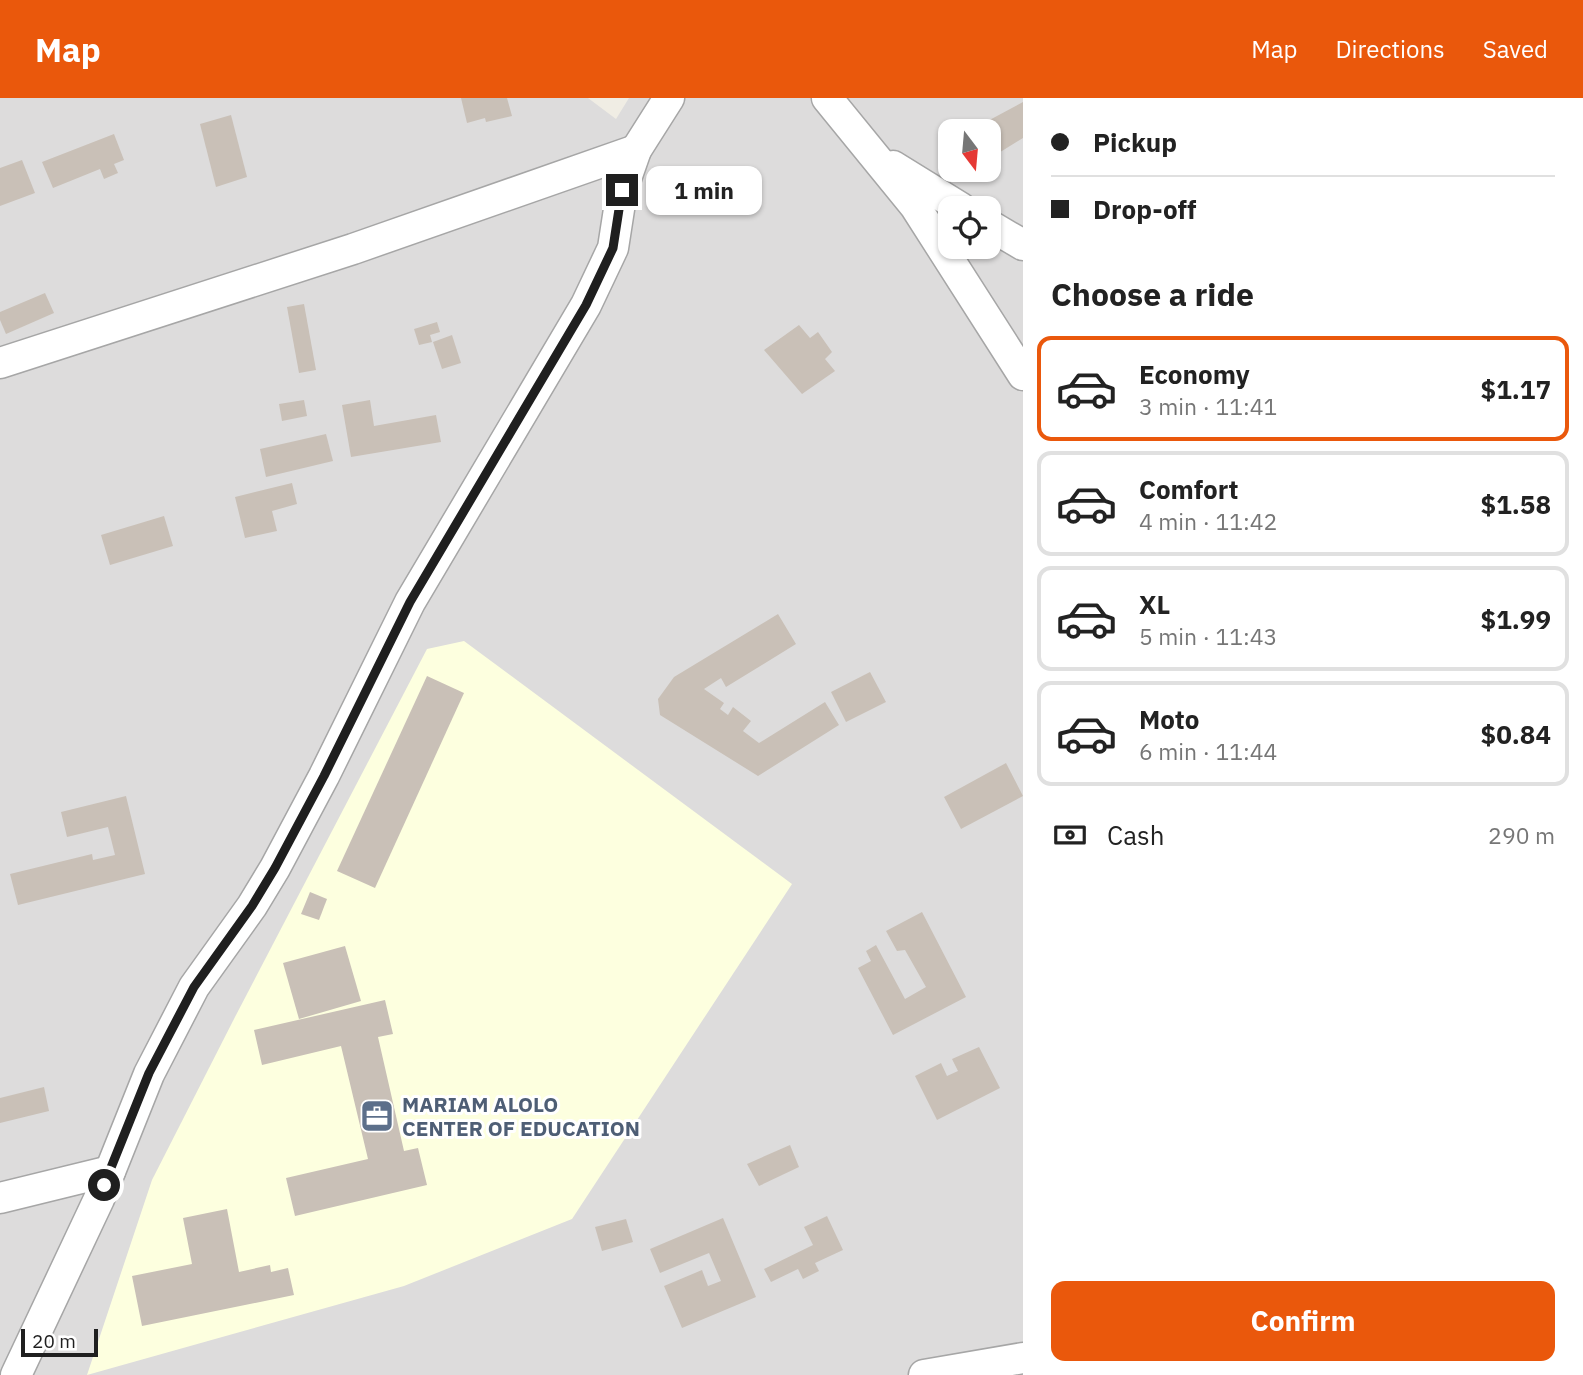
<!DOCTYPE html>
<html lang="en">
<head>
<meta charset="utf-8">
<style>
	:root { --surface:#fff; --page:#f2f2f2; --text:#222; --muted:#767676; --line:#e0e0e0; --accent:#ea580c }
	body { margin:0; font-family:"IBM Plex Sans",sans-serif; background:var(--page); color:var(--text); height:100vh; display:flex; flex-direction:column; font-size:26px; white-space:nowrap }
	* { box-sizing:border-box; margin:0 }
	p { font-size:23px; color:var(--muted) }
	.icon { flex:none; width:38px; height:38px; fill:none; stroke:currentColor; stroke-width:2; stroke-linecap:round; stroke-linejoin:round }
	.map { position:relative; flex:1; overflow:hidden }
	.drawer { display:flex; flex-direction:column; background:var(--surface); width:560px }
	.drawer>* { flex:none }
	.top-card { display:grid; align-content:center; height:154px; padding:0 28px; background:var(--surface) }
	.needle { width:46px; rotate:164deg }
	.controls { position:absolute; left:938px; top:21px; display:grid; gap:14px }
	.controls a { display:grid; place-items:center; width:63px; height:63px; border-radius:14px; background:var(--surface); box-shadow:0 2px 5px #0004; font-size:35px }
	.scale { position:absolute; left:21px; bottom:18px; width:77px; box-sizing:border-box; padding-left:7px; border:4px solid #1f1f1f; border-top:0; font-size:19px; line-height:24px; white-space:nowrap; color:#1f1f1f; -webkit-text-stroke:5px #fff; paint-order:stroke }
	.end { position:absolute; width:32px; height:32px; margin:-16px; border:9px solid #1f1f1f; background:#fff; box-shadow:0 0 0 4px #fff }
	.from { border-radius:50% }
	.bubble { position:absolute; height:49px; border-radius:14px; background:var(--surface); box-shadow:0 2px 5px #0004; font-size:23px; font-weight:700; line-height:49px; text-align:center }
	.top-card b { display:flex; align-items:center; gap:24px; height:66px; font-size:26px }
	.top-card b+b { border-top:2px solid var(--line) }
	.top-card i { width:18px; height:18px; background:var(--text) }
	ul { padding:0; list-style:none }
	li { display:flex; align-items:center; gap:21px; height:105px; margin:0 14px 10px; padding:0 14px; border:4px solid var(--line); border-radius:14px }
	li div { flex:1 }
	li b { display:block; font-size:26px }
	li em { font-style:normal; font-weight:700 }
	li.selected { border-color:var(--accent) }
	li>.icon { width:63px; height:63px; stroke-width:1.5 }
	h2 { padding:0 28px; font-size:32px; line-height:84px }
	.pay { display:flex; align-items:center; gap:18px; height:77px; padding:0 28px; font-size:26px }
	.pay p { margin-inline-start:auto }
	.cta { display:flex; gap:14px; margin-top:auto; padding:14px 28px }
	.cta a { flex:1; height:80px; border-radius:14px; background:var(--accent); color:#fff; font-size:28px; font-weight:700; line-height:80px; text-align:center }
	header { display:flex; align-items:center; gap:42px; box-sizing:border-box; height:98px; padding:0 35px; background:var(--accent); color:#fff }
	header strong { font-size:33px }
	nav { display:flex; gap:38px; margin-inline-start:auto; font-size:24px }
	main { display:flex; flex:1; min-height:0 }
	.map>svg:first-child { display:block }
</style>
</head>
<body>
<header>
<strong>Map</strong>
<nav><a>Map</a><a>Directions</a><a>Saved</a></nav>
</header>
<main>
<div class="map">
<svg width="1023" height="1277" viewBox="0 0 1023 1277">
	<rect width="100%" height="100%" fill="#f0ede4"/>
	<path fill="#dddcdc" fill-rule="evenodd" d="M0,0H588L616,21L629,0H1023V1277H0ZM950,33H989V72H950ZM950,110H989V149H950Z"/>
	<path fill="#fdffdf" d="M464,543L792,786L572,1121L404,1188L87,1277L152,1082L235,919L427,551Z"/>
	<g fill="#c9c0b7">
		<path d="M461,0H507L512,18L486,24L485,20L467,25Z"/>
		<path d="M1023,4V40L989,61V33H969Z"/>
		<path d="M231,17L247,79L216,89L200,26Z"/>
		<path d="M114,36L124,62L114,66L118,75L104,81L100,71L53,90L42,64Z"/>
		<path d="M22,62L35,95L0,108V70Z"/>
		<path d="M45,195L54,215L6,236L0,222V214Z"/>
		<path d="M304,206L316,272L299,275L287,209Z"/>
		<path d="M437,224L440,234L430,237L432,244L419,247L414,231Z"/>
		<path d="M799,227L810,240L818,234L832,254L825,261L835,273L802,296L764,252Z"/>
		<path d="M452,237L461,265L442,271L433,244Z"/>
		<path d="M304,302L307,318L282,323L279,306Z"/>
		<path d="M370,302L374,328L436,317L441,344L351,359L342,307Z"/>
		<path d="M326,336L333,363L266,379L260,351Z"/>
		<path d="M292,385L297,406L272,413L277,433L245,440L235,399Z"/>
		<path d="M164,418L173,448L110,467L101,437Z"/>
		<path d="M778,516L796,546L726,589L721,580L704,591L724,605L720,611L728,617L733,609L751,623L743,633L759,645L825,604L839,627L758,678L660,617L658,601L674,579Z"/>
		<path d="M870,574L886,604L846,624L831,594Z"/>
		<path d="M427,578L464,595L375,790L337,773Z"/>
		<path d="M1006,665L1023,698L961,731L944,699Z"/>
		<path d="M126,698L145,776L18,807L10,776L92,756L93,762L115,757L108,729L67,739L61,714Z"/>
		<path d="M310,794L327,801L319,822L301,816Z"/>
		<path d="M922,814L966,899L893,937L858,870L871,863L866,853L876,847L905,901L926,889L905,852L897,853L886,833Z"/>
		<path d="M345,848L361,903L299,921L283,865Z"/>
		<path d="M385,902L393,936L378,939L404,1053L418,1050L427,1087L295,1118L286,1080L368,1061L341,948L262,967L254,932Z"/>
		<path d="M979,949L1000,990L937,1022L915,978L941,965L947,978L958,973L952,961Z"/>
		<path d="M44,989L49,1013L0,1025V1000Z"/>
		<path d="M790,1047L799,1069L759,1088L747,1066Z"/>
		<path d="M227,1111L239,1174L270,1167L271,1174L288,1170L294,1197L142,1228L132,1178L192,1166L183,1120Z"/>
		<path d="M827,1118L843,1152L815,1165L819,1173L803,1181L798,1171L771,1184L764,1171L813,1147L804,1129Z"/>
		<path d="M723,1120L756,1199L682,1230L664,1188L702,1172L708,1188L721,1183L709,1155L660,1175L650,1151Z"/>
		<path d="M626,1121L633,1144L602,1153L595,1129Z"/>
	</g>
	<g fill="none" stroke-linecap="round" stroke-linejoin="round">
		<defs>
			<g id="minor">
				<path d="M827,0L915,108L1023,277"/>
				<path d="M893,68L961,110"/>
				<path d="M989,127L1023,147"/>
				<path d="M0,265L353,151L636,52"/>
				<path d="M0,1100L110,1073"/>
				<path d="M16,1277L99,1101L149,976L194,889L252,808L275,770L324,678L410,504L586,207L613,150L622,92L636,52L669,0"/>
				<path d="M924,1277L1023,1260"/>
			</g>
		</defs>
		<use href="#minor" stroke="#a6a6a6" stroke-width="33"/>
		<use href="#minor" stroke="#fff" stroke-width="30"/>
	</g>
	<g fill="none" stroke-linecap="round" stroke-linejoin="round">
		<path stroke="#1f1f1f" stroke-width="9" d="M104,1087L149,975L194,889L252,808L275,770L324,678L410,504L586,207L613,150L622,92"/>
	</g>
	<defs>
		<symbol id="office-square" viewBox="-11 -11 22 22"><rect x="-9" y="-9" width="18" height="18" rx="4" fill="#5c6f8a" stroke="#fff"/><path d="M-6-3h4V-5.5h4V-3h4V5H-6ZM-1-4.5V-3h2v-1.5ZM-6 0V1H6V0Z" fill="#fff"/></symbol>
	</defs>
	<g fill-rule="evenodd">
		<use href="#office-square" x="358" y="999" width="38" height="38"/>
	</g>
	<g text-anchor="middle" dominant-baseline="central" stroke-width="6" stroke-linejoin="round" paint-order="stroke">
		<g font-size="21" font-weight="bold" fill="#4e5e75" stroke="#fff" text-anchor="start">
			<text x="402" y="1006">MARIAM ALOLO<tspan x="402" dy="24">CENTER OF EDUCATION</tspan></text>
		</g>
	</g>
</svg>
<div class="controls">
<a><svg class="needle" viewBox="-14 -14 28 28"><path d="M0-13l5 13h-10z" fill="#e53935"/><path d="M0 13l5-13h-10z" fill="#767676"/></svg></a>
<a><svg class="icon" aria-label="locate" viewBox="0 0 24 24"><circle cx="12" cy="12" r="6"/><path d="M12 2v4M12 18v4M2 12h4M18 12h4"/></svg></a>
</div>
<div class="scale">20 m</div>
<i class="end from" style="left:104px;top:1087px"></i>
<i class="end" style="left:622px;top:92px"></i>
<div class="bubble" style="left:646px;top:68px;width:116px">1 min</div>
</div>
<section class="drawer">
<div class="top-card">
<b><i class="from"></i>Pickup</b>
<b><i></i>Drop-off</b>
</div>
<h2>Choose a ride</h2>
<ul>
<li class="selected"><svg class="icon" aria-label="car" viewBox="0 0 24 24"><path d="M5 17H2v-5l4-1 3-4h7l3 4 3 1v5h-3M9 17h6M6 11h13"/><circle cx="7" cy="17" r="2"/><circle cx="17" cy="17" r="2"/></svg><div><b>Economy</b><p>3 min · 11:41</p></div><em>$1.17</em></li>
<li><svg class="icon" aria-label="car" viewBox="0 0 24 24"><path d="M5 17H2v-5l4-1 3-4h7l3 4 3 1v5h-3M9 17h6M6 11h13"/><circle cx="7" cy="17" r="2"/><circle cx="17" cy="17" r="2"/></svg><div><b>Comfort</b><p>4 min · 11:42</p></div><em>$1.58</em></li>
<li><svg class="icon" aria-label="car" viewBox="0 0 24 24"><path d="M5 17H2v-5l4-1 3-4h7l3 4 3 1v5h-3M9 17h6M6 11h13"/><circle cx="7" cy="17" r="2"/><circle cx="17" cy="17" r="2"/></svg><div><b>XL</b><p>5 min · 11:43</p></div><em>$1.99</em></li>
<li><svg class="icon" aria-label="car" viewBox="0 0 24 24"><path d="M5 17H2v-5l4-1 3-4h7l3 4 3 1v5h-3M9 17h6M6 11h13"/><circle cx="7" cy="17" r="2"/><circle cx="17" cy="17" r="2"/></svg><div><b>Moto</b><p>6 min · 11:44</p></div><em>$0.84</em></li>
</ul>
<div class="pay"><svg class="icon" aria-label="cash" viewBox="0 0 24 24"><path d="M3 7h18v10H3z"/><circle cx="12" cy="12" r="2"/></svg>Cash<p>290 m</p></div>
<div class="cta"><a>Confirm</a></div>
</section>
</main>
</body>
</html>
